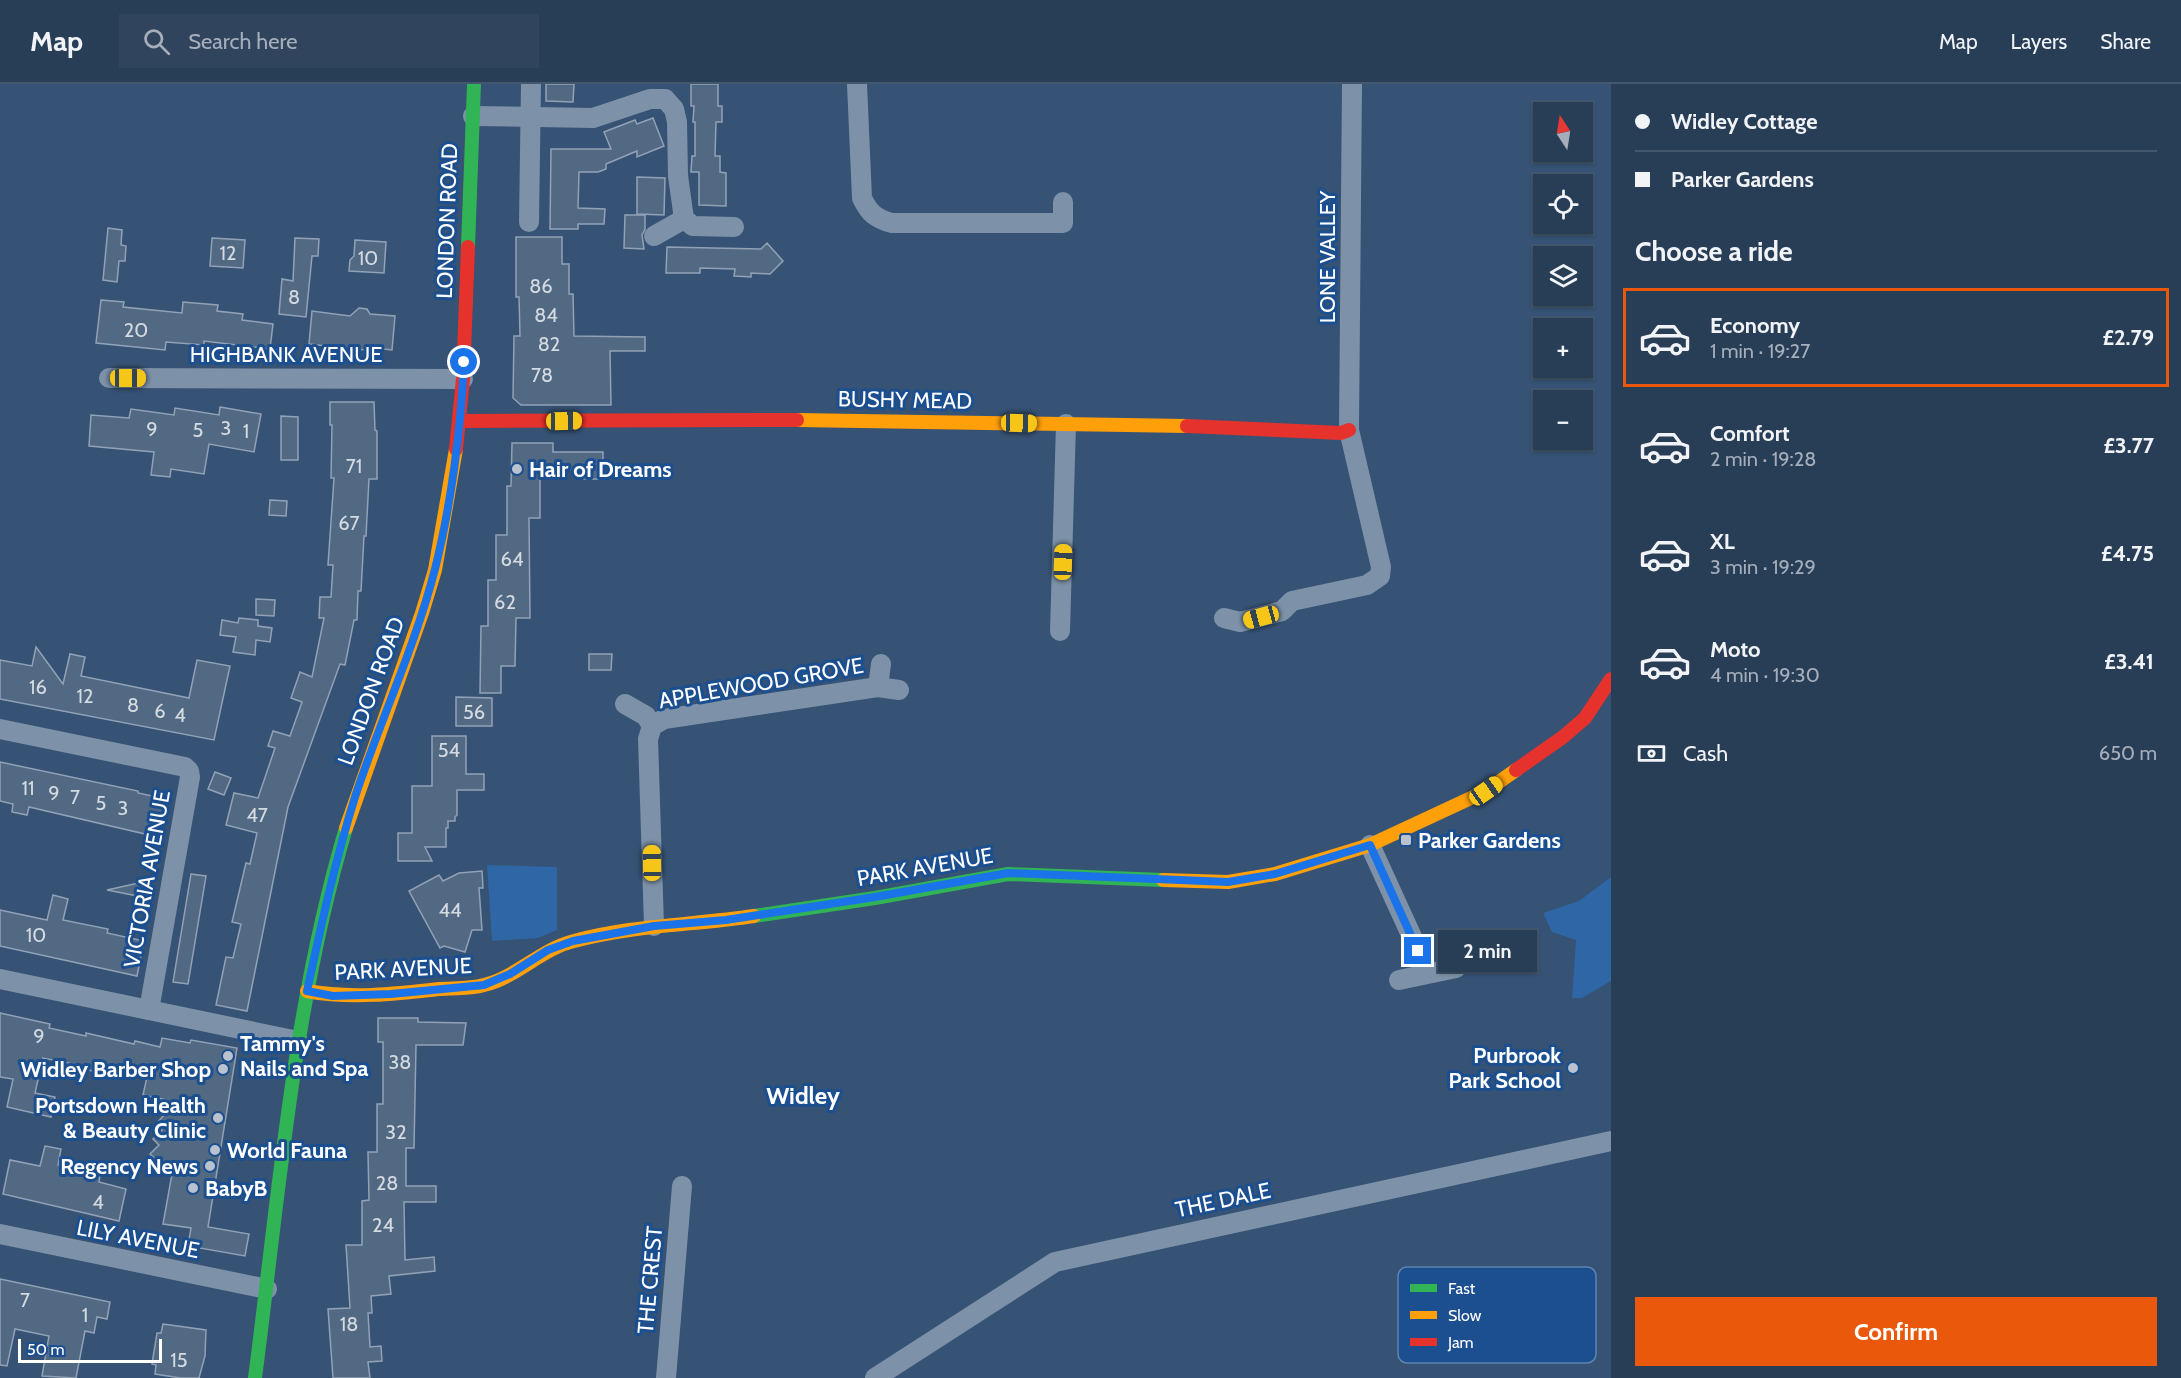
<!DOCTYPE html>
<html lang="en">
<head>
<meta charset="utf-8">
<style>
	:root { --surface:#283e57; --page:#30455d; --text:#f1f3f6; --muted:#a5aeba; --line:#44576d; --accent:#ea580c }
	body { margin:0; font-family:Cabin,sans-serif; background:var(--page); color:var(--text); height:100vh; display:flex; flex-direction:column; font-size:22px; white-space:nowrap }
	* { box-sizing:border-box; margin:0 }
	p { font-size:20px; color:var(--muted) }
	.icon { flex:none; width:33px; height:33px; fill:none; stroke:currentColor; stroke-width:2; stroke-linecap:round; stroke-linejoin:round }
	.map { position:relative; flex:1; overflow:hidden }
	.side { display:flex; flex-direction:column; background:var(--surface); width:570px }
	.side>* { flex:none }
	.hud { display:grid; align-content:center; height:132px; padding:0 24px; background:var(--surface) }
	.needle { width:39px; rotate:348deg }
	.controls { position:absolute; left:1533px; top:18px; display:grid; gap:12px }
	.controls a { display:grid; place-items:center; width:60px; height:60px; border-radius:0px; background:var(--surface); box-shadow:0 2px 4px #0004,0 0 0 2px var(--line); font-size:30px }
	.scale { position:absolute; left:18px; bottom:15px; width:144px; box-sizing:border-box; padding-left:6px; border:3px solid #fff; border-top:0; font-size:16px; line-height:21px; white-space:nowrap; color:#fff; -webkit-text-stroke:4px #1b4f8f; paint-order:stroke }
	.end { position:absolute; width:27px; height:27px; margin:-14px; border:8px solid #1a73e8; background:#fff; box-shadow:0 0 0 3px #fff }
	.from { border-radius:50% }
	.bubble { position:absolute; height:42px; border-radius:0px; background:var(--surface); box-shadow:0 2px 4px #0004,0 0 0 2px var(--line); font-size:20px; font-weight:700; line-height:42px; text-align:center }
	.car { position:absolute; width:18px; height:36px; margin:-18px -9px; border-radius:8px; box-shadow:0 0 4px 2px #0007; background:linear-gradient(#f5c518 24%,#345 0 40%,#f5c518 0 76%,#345 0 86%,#f5c518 0) }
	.hud b { display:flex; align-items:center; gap:21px; height:57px; font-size:22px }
	.hud b+b { border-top:2px solid var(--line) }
	.hud i { width:15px; height:15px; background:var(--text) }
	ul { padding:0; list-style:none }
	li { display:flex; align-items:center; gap:18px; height:99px; margin:0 12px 9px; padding:0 12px; border:3px solid transparent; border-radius:0px }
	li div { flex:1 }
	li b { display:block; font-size:22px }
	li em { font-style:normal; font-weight:700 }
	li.selected { border-color:var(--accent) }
	li>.icon { width:54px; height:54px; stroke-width:1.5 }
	h2 { padding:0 24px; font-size:27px; line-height:72px }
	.pay { display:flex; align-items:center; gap:15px; height:66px; padding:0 24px; font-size:22px }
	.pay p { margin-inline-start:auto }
	.primary-button { display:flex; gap:12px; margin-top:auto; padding:12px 24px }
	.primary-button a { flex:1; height:69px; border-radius:0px; background:var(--accent); color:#fff; font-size:24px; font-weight:700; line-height:69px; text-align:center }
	header { display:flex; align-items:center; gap:36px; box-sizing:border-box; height:84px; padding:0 30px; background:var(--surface); border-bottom:2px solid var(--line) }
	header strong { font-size:28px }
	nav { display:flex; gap:33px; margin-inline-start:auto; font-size:21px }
	.search { width:420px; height:54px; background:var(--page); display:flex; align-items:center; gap:15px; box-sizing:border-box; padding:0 21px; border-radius:0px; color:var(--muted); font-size:22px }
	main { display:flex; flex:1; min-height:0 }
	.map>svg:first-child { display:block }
</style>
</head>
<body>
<header>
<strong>Map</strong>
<div class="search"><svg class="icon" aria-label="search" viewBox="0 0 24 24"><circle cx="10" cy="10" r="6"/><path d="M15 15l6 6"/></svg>Search here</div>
<nav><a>Map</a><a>Layers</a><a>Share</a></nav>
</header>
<main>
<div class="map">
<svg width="1611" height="1294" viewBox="0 0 1611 1294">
	<rect width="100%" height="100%" fill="#365274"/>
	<g fill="#2f66a5">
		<path d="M487,781L557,783V846L538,854L492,857Z"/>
		<path d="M1611,793V897L1582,914H1572L1576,856L1552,848L1543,829L1579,817Z"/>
	</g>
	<g fill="#526984" stroke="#92a2b6" stroke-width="1.5">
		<path d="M546,0H574L573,18L546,17Z"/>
		<path d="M691,0H718V22H722V38H716L715,72H720V88L726,89V122L699,121V88H691L692,72H695V38H693L694,22H691Z"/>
		<path d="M653,34L664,62L637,73V67L606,80V85L598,88H579L578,124L605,125L604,140H578V145H550L551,65H611L604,48L635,36L637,40Z"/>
		<path d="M637,93L665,94L664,131L637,130Z"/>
		<path d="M625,131H645V145L642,151L644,165L624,164Z"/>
		<path d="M108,144L122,146L121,161L126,162L125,177H119L117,198L103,196Z"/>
		<path d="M516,153H562V180H569V210H573L574,252L645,253V267H610L611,321H521L513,314L514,252H520L519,213H516Z"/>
		<path d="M212,154L245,156L243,184L210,182Z"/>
		<path d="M295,154L319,155L318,172H312L306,233L279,230L282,195L293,197Z"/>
		<path d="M355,156L386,158L384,189L349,187L350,176L354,172Z"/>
		<path d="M767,159L783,177L770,190L751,189V193L734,192L735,185L700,184V189H666L667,163L761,165Z"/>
		<path d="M101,216L124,218L123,223L182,229L183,218L218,221L217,227L243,230L242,236L273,240L270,265L204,257V261L166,258L165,266L96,259Z"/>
		<path d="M359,224L367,225L370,230L395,232L392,266L365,263V266L309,260L312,227L350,232Z"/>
		<path d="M330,318H374L375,346L377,347V395H369L366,452H364L361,507H358L357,536H354L345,581L340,580L288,723L247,927L216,921L226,873L233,874L241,840L232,838L246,779L250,780L257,749L226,741L234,709L258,714L275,664L268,662L273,647L290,652L302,618L291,614L300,588L312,593L324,534H319L320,513H331L333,481H328L334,394H331L332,341H330Z"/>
		<path d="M220,323L261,330L254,368L209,360L204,390L171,385L170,393L151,391L154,368L89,362L91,331L129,334L131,325L174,331L175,324L219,331Z"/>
		<path d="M281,332L298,333V376H281Z"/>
		<path d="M512,359H553V368H603V395H584V386L553,385V394H540V434H529L530,534H516L515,582H501V609H480L481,542H488V496H496V451H507V402H511Z"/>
		<path d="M270,416L287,417L286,432L269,431Z"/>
		<path d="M256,515L275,516L274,532L256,531Z"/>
		<path d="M239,534L258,536V542L272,544L270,558L256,556L255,571L233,568L236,553L220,551L222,536L238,539Z"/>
		<path d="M36,563L63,600L70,570L85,573L81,592L189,614L197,576L230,582L214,656L0,615V576L32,582Z"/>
		<path d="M589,570H612L611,586H589Z"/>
		<path d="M456,613L492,614V642H456Z"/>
		<path d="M432,652H466V690H484V706H457V731L455,733V737H448V744H446V763H425L432,777H398V749H412V702H432Z"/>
		<path d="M0,678L138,707V709L166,715L158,753L29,723L27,731L12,728L13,720L0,717Z"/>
		<path d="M215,688L231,694L224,711L208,705Z"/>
		<path d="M482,787L483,804H479L482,846H472L465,868L444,862L440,864L409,807L439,791L443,797L459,789Z"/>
		<path d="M191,790L206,792L188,900L173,898Z"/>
		<path d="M152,796L148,814L107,806Z"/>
		<path d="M53,811L68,815L63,836L108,845L107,849L144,857L137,892L0,862V826L47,836Z"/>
		<path d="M0,929L50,940L49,944L86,952V949L134,960L135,957L160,963L162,954L190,959L191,956L237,964L208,1143L249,1150L245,1172L188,1162L191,1144L163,1140L172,1090L150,1070L159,1061L153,1055L162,1046L156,1040L165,1030L159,1025L167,1016L143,1011L147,993L127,989L128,985L99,979L97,988L79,984V981L43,974L35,1009L55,1013L51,1033L7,1023L13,995L0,993Z"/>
		<path d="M378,934H418V938L466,939L463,961H416L414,1064H406V1102H436V1118H404L405,1176L434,1173L435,1187L389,1192L391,1210L371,1212L372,1229H368L370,1263L381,1262L382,1277L368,1278L370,1294H333L328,1225L350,1224L346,1161H362V1117L369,1116L368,1068H377V1020H383V958H378Z"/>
		<path d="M45,1062L61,1065L58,1081L100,1091L99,1098L126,1105L119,1137L3,1110L10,1076L40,1082Z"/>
		<path d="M0,1195L110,1218L107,1235L97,1233L94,1249L85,1247L76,1294L42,1292L49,1252L15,1245L7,1282L0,1281Z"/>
		<path d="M163,1240L206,1246L205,1272L199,1294H181L155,1290L156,1281L152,1280L157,1249H161Z"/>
	</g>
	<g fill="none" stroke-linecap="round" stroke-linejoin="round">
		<g stroke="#7d92a8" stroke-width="20">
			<path d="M857,0L862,114C869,129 876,135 892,139H1063V118"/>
			<path d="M473,32L593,34L650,15H665L674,25L677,38L678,92L684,135L693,142L734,143"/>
			<path d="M529,138L531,0"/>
			<path d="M654,152L684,135"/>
			<path d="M109,294L463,295"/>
			<path d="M1224,534L1240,538L1282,527L1292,517L1367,501L1380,492L1381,483L1349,346L1352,0"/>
			<path d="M1060,547L1066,340"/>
			<path d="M878,603L899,606"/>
			<path d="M625,620L646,632L652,642"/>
			<path d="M0,645L185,683L189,687L190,693L149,926"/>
			<path d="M1370,761L1428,888"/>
			<path d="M654,842L648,655L652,642L664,635L878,603L881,580"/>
			<path d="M0,895L298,957"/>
			<path d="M1399,896L1456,884"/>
			<path d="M0,1150L267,1205"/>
			<path d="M666,1294L682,1102"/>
			<path d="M875,1294L1055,1178L1611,1057"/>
		</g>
		<g stroke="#30b455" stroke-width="14">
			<path d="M468,163L474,0"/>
			<path d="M754,832L875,814L1008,790L1163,796"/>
			<path d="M255,1294C279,1110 293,922 346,744"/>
		</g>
		<g stroke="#ff9f0a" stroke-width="14">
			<path d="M797,336L1187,342"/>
			<path d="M346,744L422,529L435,486L456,365"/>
			<path d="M1163,796L1228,798L1275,790L1370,761L1486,707L1516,686"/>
			<path d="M307,907C350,915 395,910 439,905C453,904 470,905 484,901C517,893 541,865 574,857C633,841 694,841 754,832"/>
		</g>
		<g stroke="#e5322d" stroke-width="14">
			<path d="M460,337L797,336"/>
			<path d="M1187,342L1341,349L1349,346"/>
			<path d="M456,365L463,295L468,163"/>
			<path d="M1516,686L1563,653L1585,634L1611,595"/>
		</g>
	</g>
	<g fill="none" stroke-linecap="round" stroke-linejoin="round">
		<path stroke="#1a73e8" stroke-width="8" d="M464,278C461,345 451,421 435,485C415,563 380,637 355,713C335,777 321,842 307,907L333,912L391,910L484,901L510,890L548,866L573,857L654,842L726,836L875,813L1008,789L1228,798L1275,790L1370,761L1418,867"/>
	</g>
	<g fill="#b9c2ce" stroke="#1b4f8f" stroke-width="2">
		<circle cx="517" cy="385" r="6"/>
		<rect x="1400" y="750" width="12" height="12" rx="3"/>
		<circle cx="228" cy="972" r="6"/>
		<circle cx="1573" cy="984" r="6"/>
		<circle cx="223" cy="985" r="6"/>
		<circle cx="218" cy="1034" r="6"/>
		<circle cx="215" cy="1066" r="6"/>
		<circle cx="210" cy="1082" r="6"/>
		<circle cx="193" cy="1104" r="6"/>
	</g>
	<g text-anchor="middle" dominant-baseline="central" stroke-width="6" stroke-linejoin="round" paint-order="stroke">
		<g font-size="20" fill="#d4dae0">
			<text x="228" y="169">12</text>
			<text x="368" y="174">10</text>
			<text x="541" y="202">86</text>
			<text x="294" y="213">8</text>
			<text x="546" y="231">84</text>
			<text x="136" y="246">20</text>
			<text x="549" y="260">82</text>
			<text x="542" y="291">78</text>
			<text x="226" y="344">3</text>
			<text x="152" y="345">9</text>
			<text x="198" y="346">5</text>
			<text x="246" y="347">1</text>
			<text x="354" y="382">71</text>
			<text x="349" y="439">67</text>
			<text x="512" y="475">64</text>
			<text x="505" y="518">62</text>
			<text x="38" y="603">16</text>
			<text x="85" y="612">12</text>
			<text x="133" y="621">8</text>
			<text x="160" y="627">6</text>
			<text x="474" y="628">56</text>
			<text x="180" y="631">4</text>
			<text x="449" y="666">54</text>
			<text x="28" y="704">11</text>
			<text x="54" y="709">9</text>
			<text x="75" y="713">7</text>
			<text x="101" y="719">5</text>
			<text x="123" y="724">3</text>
			<text x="257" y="731">47</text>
			<text x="450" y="826">44</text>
			<text x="36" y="851">10</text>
			<text x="39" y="952">9</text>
			<text x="400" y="978">38</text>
			<text x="396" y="1048">32</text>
			<text x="387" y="1099">28</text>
			<text x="98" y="1118">4</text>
			<text x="383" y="1141">24</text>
			<text x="25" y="1216">7</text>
			<text x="85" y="1231">1</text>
			<text x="349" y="1240">18</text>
			<text x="179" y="1276">15</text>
		</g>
		<g font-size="22" fill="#fff" stroke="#1b4f8f">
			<text transform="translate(447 137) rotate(-88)">LONDON ROAD</text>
			<text transform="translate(1327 173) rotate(-90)">LONE VALLEY</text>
			<text x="286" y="270">HIGHBANK AVENUE</text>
			<text transform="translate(905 316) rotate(1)">BUSHY MEAD</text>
			<text transform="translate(761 599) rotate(-10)">APPLEWOOD GROVE</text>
			<text transform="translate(371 607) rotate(-70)">LONDON ROAD</text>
			<text transform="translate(925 783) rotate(-10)">PARK AVENUE</text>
			<text transform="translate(147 795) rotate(-80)">VICTORIA AVENUE</text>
			<text transform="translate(403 885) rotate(-3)">PARK AVENUE</text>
			<text transform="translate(1223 1116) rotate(-12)">THE DALE</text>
			<text transform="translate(138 1155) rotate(11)">LILY AVENUE</text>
			<text transform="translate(650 1196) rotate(-85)">THE CREST</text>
		</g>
		<g font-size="22" font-weight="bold" fill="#fff" stroke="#1b4f8f" text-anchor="start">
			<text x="529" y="385">Hair of Dreams</text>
			<text x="1418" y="756">Parker Gardens</text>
			<text x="240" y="959">Tammy's<tspan x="240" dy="25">Nails and Spa</tspan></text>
			<text x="1561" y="971" text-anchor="end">Purbrook<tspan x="1561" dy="25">Park School</tspan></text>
			<text x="211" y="985" text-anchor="end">Widley Barber Shop</text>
			<text x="206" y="1021" text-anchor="end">Portsdown Health<tspan x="206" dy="25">&amp; Beauty Clinic</tspan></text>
			<text x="227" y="1066">World Fauna</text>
			<text x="198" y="1082" text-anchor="end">Regency News</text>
			<text x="205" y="1104">BabyB</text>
		</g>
		<g font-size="24" font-weight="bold" fill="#fff" stroke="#1b4f8f">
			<text x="803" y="1011">Widley</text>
		</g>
	</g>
	<rect x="1398" y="1183" width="198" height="96" rx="9" fill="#1b4f8f" stroke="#5f84b1" stroke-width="1.5"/>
	<rect x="1410" y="1200" width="27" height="8" fill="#30b455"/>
	<rect x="1410" y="1227" width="27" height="8" fill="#ff9f0a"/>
	<rect x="1410" y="1254" width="27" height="8" fill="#e5322d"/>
	<g font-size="16" fill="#fff">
		<text x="1448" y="1210">Fast</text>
		<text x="1448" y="1237">Slow</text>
		<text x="1448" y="1264">Jam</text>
	</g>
</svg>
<div class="controls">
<a><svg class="needle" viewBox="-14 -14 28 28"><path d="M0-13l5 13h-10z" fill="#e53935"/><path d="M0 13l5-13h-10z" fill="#a5aeba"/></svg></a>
<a><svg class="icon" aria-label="locate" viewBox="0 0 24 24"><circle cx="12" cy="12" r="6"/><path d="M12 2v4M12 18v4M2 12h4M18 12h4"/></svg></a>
<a><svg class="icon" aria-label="layers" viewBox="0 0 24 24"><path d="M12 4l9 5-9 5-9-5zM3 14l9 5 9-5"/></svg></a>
<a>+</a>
<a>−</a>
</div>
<div class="scale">50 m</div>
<i class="end from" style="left:464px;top:278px"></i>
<i class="end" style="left:1418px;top:867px"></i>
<div class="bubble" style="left:1438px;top:846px;width:99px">2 min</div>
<i class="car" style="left:128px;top:294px;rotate:90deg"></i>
<i class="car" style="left:564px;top:337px;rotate:89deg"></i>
<i class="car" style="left:1019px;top:339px;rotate:91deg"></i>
<i class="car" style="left:1063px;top:478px;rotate:2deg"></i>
<i class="car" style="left:1261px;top:533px;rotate:255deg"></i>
<i class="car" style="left:1486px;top:707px;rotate:55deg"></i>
<i class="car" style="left:652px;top:779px;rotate:359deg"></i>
</div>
<section class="side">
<div class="hud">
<b><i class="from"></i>Widley Cottage</b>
<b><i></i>Parker Gardens</b>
</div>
<h2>Choose a ride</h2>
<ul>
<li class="selected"><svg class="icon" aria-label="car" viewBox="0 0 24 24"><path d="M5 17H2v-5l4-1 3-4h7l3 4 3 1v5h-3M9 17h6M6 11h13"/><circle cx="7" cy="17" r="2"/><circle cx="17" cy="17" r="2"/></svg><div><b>Economy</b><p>1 min · 19:27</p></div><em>£2.79</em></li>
<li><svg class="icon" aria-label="car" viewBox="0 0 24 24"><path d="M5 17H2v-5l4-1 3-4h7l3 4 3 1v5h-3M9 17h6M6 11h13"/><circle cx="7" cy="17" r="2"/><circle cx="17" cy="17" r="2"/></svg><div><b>Comfort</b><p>2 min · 19:28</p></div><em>£3.77</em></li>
<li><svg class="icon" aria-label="car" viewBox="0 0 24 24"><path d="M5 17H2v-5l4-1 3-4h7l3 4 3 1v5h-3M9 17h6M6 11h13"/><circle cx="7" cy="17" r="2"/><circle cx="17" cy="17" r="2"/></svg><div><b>XL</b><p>3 min · 19:29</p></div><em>£4.75</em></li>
<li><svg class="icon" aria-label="car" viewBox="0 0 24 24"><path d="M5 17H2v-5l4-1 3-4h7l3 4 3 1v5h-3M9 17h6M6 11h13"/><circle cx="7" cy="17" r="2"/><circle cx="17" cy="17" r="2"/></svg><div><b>Moto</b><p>4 min · 19:30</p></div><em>£3.41</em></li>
</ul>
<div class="pay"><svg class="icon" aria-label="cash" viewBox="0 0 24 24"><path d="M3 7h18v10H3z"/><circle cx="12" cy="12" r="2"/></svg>Cash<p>650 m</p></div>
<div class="primary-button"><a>Confirm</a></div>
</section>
</main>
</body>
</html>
